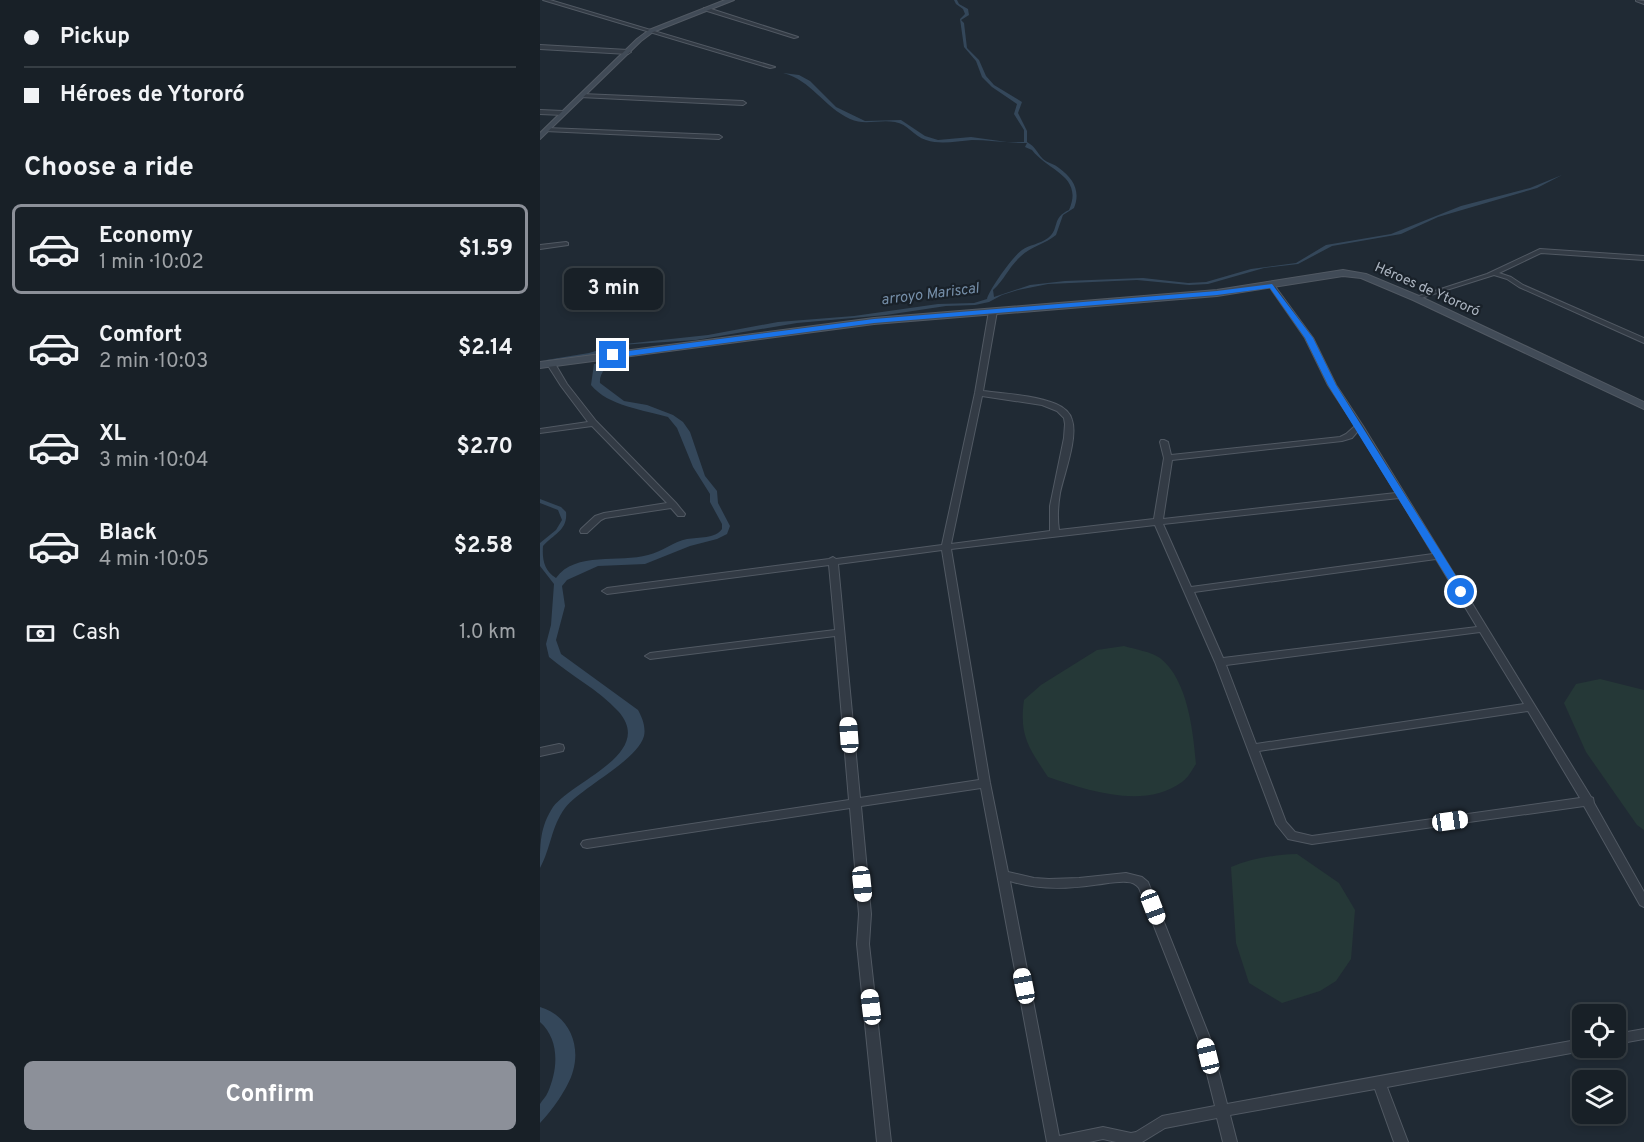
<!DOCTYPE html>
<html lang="en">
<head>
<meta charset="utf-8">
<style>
	:root { --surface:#182027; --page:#21282f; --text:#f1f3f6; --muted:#9fa3a7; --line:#363e44; --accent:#8c9099 }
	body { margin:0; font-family:Overpass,sans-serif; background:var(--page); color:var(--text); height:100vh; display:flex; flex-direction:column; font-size:22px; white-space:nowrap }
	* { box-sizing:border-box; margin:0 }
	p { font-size:20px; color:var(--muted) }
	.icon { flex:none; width:33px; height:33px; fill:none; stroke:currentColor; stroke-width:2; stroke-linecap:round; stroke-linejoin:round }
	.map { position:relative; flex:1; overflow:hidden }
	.side { display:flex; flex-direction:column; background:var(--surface); width:540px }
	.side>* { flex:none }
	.hud { display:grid; align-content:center; height:132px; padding:0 24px; background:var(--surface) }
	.tools { position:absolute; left:1032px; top:1004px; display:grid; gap:12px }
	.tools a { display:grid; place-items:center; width:54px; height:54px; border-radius:9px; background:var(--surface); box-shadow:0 3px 9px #0003,0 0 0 2px var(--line); font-size:30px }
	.end { position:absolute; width:27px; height:27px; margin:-14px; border:8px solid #1a73e8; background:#fff; box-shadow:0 0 0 3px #fff }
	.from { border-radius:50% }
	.bubble { position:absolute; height:42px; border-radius:9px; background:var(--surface); box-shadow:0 3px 9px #0003,0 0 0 2px var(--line); font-size:20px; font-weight:700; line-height:42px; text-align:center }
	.car { position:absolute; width:18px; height:36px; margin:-18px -9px; border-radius:8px; box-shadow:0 0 4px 2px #0007; background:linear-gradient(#fff 24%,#345 0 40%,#fff 0 76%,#345 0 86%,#fff 0) }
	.hud b { display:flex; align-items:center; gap:21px; height:57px; font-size:22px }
	.hud b+b { border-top:2px solid var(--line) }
	.hud i { width:15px; height:15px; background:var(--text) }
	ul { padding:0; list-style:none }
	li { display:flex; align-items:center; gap:18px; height:90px; margin:0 12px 9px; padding:0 12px; border:3px solid transparent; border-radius:9px }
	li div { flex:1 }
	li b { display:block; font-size:22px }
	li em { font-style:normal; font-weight:700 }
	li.current { border-color:var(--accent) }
	li>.icon { width:54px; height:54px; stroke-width:1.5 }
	h2 { padding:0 24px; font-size:27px; line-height:72px }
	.pay { display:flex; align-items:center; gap:15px; height:66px; padding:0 24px; font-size:22px }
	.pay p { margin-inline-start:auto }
	.action { display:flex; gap:12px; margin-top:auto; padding:12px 24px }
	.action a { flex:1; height:69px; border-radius:9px; background:var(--accent); color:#fff; font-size:24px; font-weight:700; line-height:69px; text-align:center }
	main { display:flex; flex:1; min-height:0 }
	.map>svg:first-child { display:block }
</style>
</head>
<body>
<main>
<section class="side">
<div class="hud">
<b><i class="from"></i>Pickup</b>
<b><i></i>Héroes de Ytororó</b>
</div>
<h2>Choose a ride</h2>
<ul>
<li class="current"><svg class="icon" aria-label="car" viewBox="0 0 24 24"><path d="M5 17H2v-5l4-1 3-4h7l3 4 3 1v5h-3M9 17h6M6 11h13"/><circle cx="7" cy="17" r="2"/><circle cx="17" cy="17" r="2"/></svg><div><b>Economy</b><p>1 min · 10:02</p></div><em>$1.59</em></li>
<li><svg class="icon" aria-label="car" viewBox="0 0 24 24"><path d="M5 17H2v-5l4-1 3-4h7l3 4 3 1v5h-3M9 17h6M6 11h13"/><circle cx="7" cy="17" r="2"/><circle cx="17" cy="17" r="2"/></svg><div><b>Comfort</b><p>2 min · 10:03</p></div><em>$2.14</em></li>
<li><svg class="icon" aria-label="car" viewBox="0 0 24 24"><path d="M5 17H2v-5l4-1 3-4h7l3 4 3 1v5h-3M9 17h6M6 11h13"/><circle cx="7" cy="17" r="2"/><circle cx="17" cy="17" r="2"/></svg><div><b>XL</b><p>3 min · 10:04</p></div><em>$2.70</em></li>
<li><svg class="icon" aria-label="car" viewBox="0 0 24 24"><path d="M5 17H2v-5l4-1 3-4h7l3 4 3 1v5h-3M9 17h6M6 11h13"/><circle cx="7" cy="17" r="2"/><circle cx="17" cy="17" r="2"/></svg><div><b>Black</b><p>4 min · 10:05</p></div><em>$2.58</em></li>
</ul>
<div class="pay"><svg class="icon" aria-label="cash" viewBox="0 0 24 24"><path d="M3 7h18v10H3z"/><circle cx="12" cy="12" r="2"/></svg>Cash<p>1.0 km</p></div>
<div class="action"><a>Confirm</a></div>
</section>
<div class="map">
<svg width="1104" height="1142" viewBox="0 0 1104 1142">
	<rect width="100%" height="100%" fill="#202a34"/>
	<g fill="#253837">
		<path d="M584,646C594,649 612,652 620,658C648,680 653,731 656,764C652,770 648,778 642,782C604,810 547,790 508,777C489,748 479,736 484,700L501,685L557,650Z"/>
		<path d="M1060,679L1104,690V830L1097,825L1046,752L1024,703L1036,684Z"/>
		<path d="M757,854L799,883L815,910L811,959L796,981L780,991L742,1003L709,983L696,943L691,867C713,858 733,855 757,854Z"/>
	</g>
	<g fill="#34475a">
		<path d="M414,0H417L419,4L428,9L429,15L421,20L424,23L427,48L439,60L446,76L454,85L482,102L478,113L487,131V142C496,147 496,152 503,159C507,163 515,164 519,168C533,178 541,191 534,208L523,215L516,235C505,244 490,247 480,257C468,268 465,279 453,290L454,297L490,285L525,281L603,278L648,283L666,282L711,269L756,263L786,245L851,234L921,206L990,188L1022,175L997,188L898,217L861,234L792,246L758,264L724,268L668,284L649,285L597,280L508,284L478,290L462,295L449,302L435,305L406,306L346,315L257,323L156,340L80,345L52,355L0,361L49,353L75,345L168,335L238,322L314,316L398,304L434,303L447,299C449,290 473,256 482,250C489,245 500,244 508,238C520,229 511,218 529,210C544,176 508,171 492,150L485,147L487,143C469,143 449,140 432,140C417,141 401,145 386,140C373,136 368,124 355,122C339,119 325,126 310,119C284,107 271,80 243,73L259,75L270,81L296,107L325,121L361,120L385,136L398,140L431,137L467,142H484V130L474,114L477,104L452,87L442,77L436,61L424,47L420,19L425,14L423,9L416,4Z"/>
		<path d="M74,361C67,366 59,373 60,383L84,401L107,405L133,415L143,422L150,432L165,476L177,491L178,503L190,526L187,534L177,539L150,546L105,564L58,566L27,580L22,586L25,606L16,640L21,654L98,710C102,717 106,727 104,736C97,761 43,786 25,808C11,827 11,848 0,868C0,844 0,827 13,807C34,780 116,753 78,711C58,689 31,676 9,657L6,644L11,625L14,584L0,566V543L16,530L22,520L18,510L0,503V499L21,507L26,512C28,530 14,534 3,546C2,559 4,571 16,578C35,551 80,563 108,555C122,552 134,541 147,539C159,537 175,539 182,529V524L170,502V494L153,467L137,428L128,417C104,410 68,406 51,385L54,364Z"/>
		<path d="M0,1007C28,1015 41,1044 33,1071C29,1087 11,1112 0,1123C0,1118 0,1109 0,1104C2,1100 6,1097 8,1092C18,1069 20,1040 0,1022Z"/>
	</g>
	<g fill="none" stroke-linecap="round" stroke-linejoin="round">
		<defs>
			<g id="street">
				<path d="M3,0H10L235,67L230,68Z"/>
				<path d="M1096,0L1104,1V4L1096,1Z"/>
				<path d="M164,8H168L258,37L254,38L164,10Z"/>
				<path d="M0,45L88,50L91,52L88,54L0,49Z"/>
				<path d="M42,94L203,101L206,103L203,105L40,97L39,96Z"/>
				<path d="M0,110L23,111L26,113L23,115L0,114Z"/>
				<path d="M7,128L179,135L182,137L179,139L5,131V129Z"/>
				<path d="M26,242L28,243V245L0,249V245Z"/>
				<path d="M1000,249L1104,256V260L1001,253L959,273L971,277L983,285L1104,338V343L979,287L967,279L954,275L878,299L876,300L873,298L947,274Z"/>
				<path d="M732,284L734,285L773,338L796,385L823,426L903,556L1051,797L1053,798L1054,803L1104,892V907L1100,905L1044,806L772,844L748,839L736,824L675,662L615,525L411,549L450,783L468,872L494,878L509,879L539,878L586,873L602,877L608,882L670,1038L687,1104L1042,1039V1047H1047L1042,1051L847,1087L868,1142H854L835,1089L690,1115L697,1142H683L677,1118L625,1128L602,1142H576L563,1139L549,1142H507L441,788L321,806L331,914L329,944L351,1142H337L317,944L319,914L310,808L47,848L43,847L41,844L43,841L47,840L309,800L295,636L110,659L105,656L110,653L295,630L289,565L67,594L62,591L67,588L289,559L293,557L296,559L402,545L435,393L449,311L453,309L457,311L443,391C467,394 494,395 516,404C523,407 530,412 532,420C538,438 524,474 520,493C518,505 517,517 519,530L614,519L624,458L620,442L621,440H624L628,442L631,455L800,437L806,434L815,426L788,385L765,338L729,286ZM442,396L502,405L517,411L524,418L525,424L524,438L510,506V531L411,544ZM818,431L856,493L623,519L632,460L802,441L812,438ZM859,498L893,554L651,587L623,524ZM402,550L439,780L320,798L298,564ZM896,559L937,627L683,658L654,592ZM940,632L984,704L716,744L686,665ZM988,711L1040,798L772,836L755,832L746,822L719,751ZM470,881C497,890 526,889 554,885C564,884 577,881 587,882C592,882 596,884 599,888L658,1038L675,1106L622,1116L596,1132L591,1133L563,1127L519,1136Z"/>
				<path d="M8,362H14L27,384L56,421L136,503L145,514L144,516H138L131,508L65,518L61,520L47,533H41L40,531L41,529L55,516L64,513L127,503L52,426L0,433V429L48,422L21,386L7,364Z"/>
				<path d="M19,744L23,745L24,748L23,751L0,756V748Z"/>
				<path d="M1104,1029V1039L1076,1044V1034Z"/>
			</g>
			<g id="secondary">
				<path d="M185,0H194L113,32L101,41L0,139V133L97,39L109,30Z"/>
				<path d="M803,270L826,274L879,296L1104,402V409L873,300L821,278L803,276L677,296L334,324L0,368V362L334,318L677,290Z"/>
			</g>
		</defs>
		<use href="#street" stroke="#515963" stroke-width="2"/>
		<use href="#secondary" stroke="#515963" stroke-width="2"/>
		<use href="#street" fill="#333b45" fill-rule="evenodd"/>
		<use href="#secondary" fill="#414b57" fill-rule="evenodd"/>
	</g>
	<path fill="#1a73e8" d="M732,284L773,338L796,385L926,592L925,595L916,592L788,385L765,338L730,288L677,295L334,323L73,358L69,355L73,353L334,319L677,291Z"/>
	<g text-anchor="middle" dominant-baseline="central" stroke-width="4.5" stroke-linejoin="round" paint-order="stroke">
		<g font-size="14" fill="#adb6c2" stroke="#192129">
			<text transform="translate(887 290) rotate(24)">Héroes de Ytororó</text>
		</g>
		<g font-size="15" font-style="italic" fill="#768fa9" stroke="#192129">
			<text transform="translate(390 295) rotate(-7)">arroyo Mariscal</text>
		</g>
	</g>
</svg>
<div class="tools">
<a><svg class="icon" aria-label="locate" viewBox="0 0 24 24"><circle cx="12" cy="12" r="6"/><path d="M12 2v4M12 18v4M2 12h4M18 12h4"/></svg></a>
<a><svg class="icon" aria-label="layers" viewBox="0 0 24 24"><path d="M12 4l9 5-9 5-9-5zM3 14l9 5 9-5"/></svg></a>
</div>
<i class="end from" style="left:921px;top:592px"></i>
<i class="end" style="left:73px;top:355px"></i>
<div class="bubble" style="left:24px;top:268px;width:99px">3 min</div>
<i class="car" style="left:309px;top:735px;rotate:356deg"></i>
<i class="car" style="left:910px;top:821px;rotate:82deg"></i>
<i class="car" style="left:322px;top:884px;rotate:174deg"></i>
<i class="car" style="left:613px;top:907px;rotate:159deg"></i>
<i class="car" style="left:484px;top:986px;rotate:349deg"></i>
<i class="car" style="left:331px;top:1007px;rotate:353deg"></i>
<i class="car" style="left:668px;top:1056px;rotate:346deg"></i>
</div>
</main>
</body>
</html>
